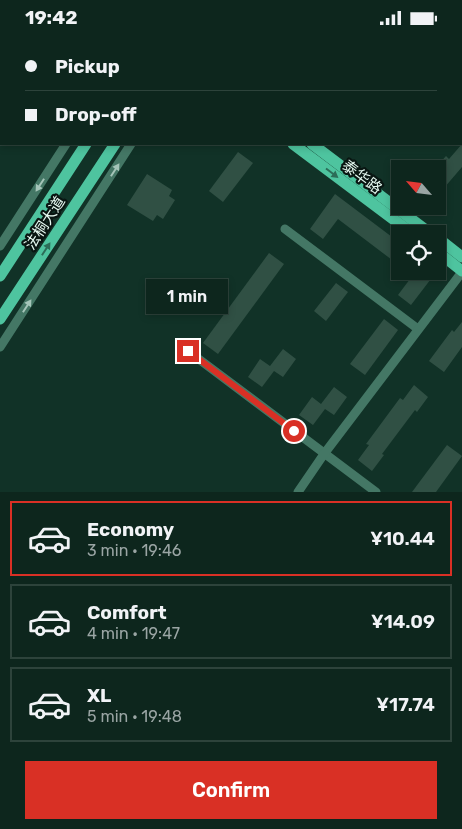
<!DOCTYPE html>
<html lang="en">
<head>
<meta charset="utf-8">
<style>
	:root { --surface:#0d261d; --page:#1b322a; --text:#f1f3f6; --muted:#9aa5a4; --line:#2d433b; --accent:#d93025 }
	body { margin:0; font-family:Rubik,"Noto Sans SC",sans-serif; background:var(--page); color:var(--text); height:100vh; display:flex; flex-direction:column; font-size:19px; white-space:nowrap }
	* { box-sizing:border-box; margin:0 }
	p { font-size:16px; color:var(--muted) }
	.icon { flex:none; width:28px; height:28px; fill:none; stroke:currentColor; stroke-width:2; stroke-linecap:round; stroke-linejoin:round }
	.map { position:relative; height:457px; overflow:hidden }
	.sheet { display:flex; flex-direction:column; background:var(--surface); flex:1 }
	.sheet>* { flex:none }
	.top-card { position:absolute; left:0px; top:0px; width:462px; height:110px; box-shadow:0 2px 8px #0003,0 0 0 1px var(--line); display:grid; align-content:center; height:110px; padding:0 25px; background:var(--surface) }
	.needle { width:32px; rotate:298deg }
	.controls { position:absolute; left:391px; top:125px; display:grid; gap:10px }
	.controls a { display:grid; place-items:center; width:55px; height:55px; border-radius:0px; background:var(--surface); box-shadow:0 2px 8px #0003,0 0 0 1px var(--line); font-size:25px }
	.end { position:absolute; width:22px; height:22px; margin:-11px; border:6px solid #d93025; background:#fff; box-shadow:0 0 0 2px #fff }
	.from { border-radius:50% }
	.bubble { position:absolute; height:35px; border-radius:0px; background:var(--surface); box-shadow:0 2px 8px #0003,0 0 0 1px var(--line); font-size:16px; font-weight:600; line-height:35px; text-align:center }
	.top-card b { display:flex; align-items:center; gap:18px; height:48px; font-size:19px }
	.top-card b+b { border-top:1px solid var(--line) }
	.top-card i { width:12px; height:12px; background:var(--text) }
	ul { padding:9px 0 0; list-style:none }
	li { display:flex; align-items:center; gap:15px; height:75px; margin:0 10px 8px; padding:0 15px; border:2px solid var(--line); border-radius:0px }
	li div { flex:1 }
	li b { display:block; font-size:19px }
	li em { font-style:normal; font-weight:600 }
	li.selected { border-color:var(--accent) }
	li>.icon { width:45px; height:45px; stroke-width:1.5 }
	.button { display:flex; gap:10px; margin-top:auto; padding:10px 25px }
	.button a { flex:1; height:58px; border-radius:0px; background:var(--accent); color:#fff; font-size:20px; font-weight:600; line-height:58px; text-align:center }
	.status { display:flex; justify-content:space-between; align-items:center; height:35px; padding:0 25px; background:var(--surface); direction:ltr }
	.status svg { height:14px; fill:currentColor }
	.map>svg:first-child { display:block }
</style>
</head>
<body>
<div class="status"><b>19:42</b><svg viewBox="0 0 49 12"><path d="M0 12V9h3v3zM5 12V6h3v6zM10 12V3h3v9zM15 12V0h3v12zM26 1h20v11H26zM47 4h2v5h-2z"/></svg></div>
<div class="map">
<svg width="462" height="457" viewBox="0 0 462 457">
	<rect width="100%" height="100%" fill="#113227"/>
	<g fill="#305044">
		<path d="M462,109V132L438,160V130L446,121L449,124Z"/>
		<path d="M238,117L253,128L223,167L209,156Z"/>
		<path d="M147,139L172,155L169,161L175,165L163,184L157,180L153,186L127,170Z"/>
		<path d="M335,159L400,208V231L338,184L323,204L310,194Z"/>
		<path d="M269,218L284,229L218,319L203,308Z"/>
		<path d="M416,236H437L411,270L398,260Z"/>
		<path d="M336,248L348,257L326,286L314,276Z"/>
		<path d="M384,284L398,295L365,340L350,329Z"/>
		<path d="M462,287V312L444,337L429,326L452,295L454,297Z"/>
		<path d="M283,314L296,324L283,342L274,336L262,352L248,342L260,324L270,331Z"/>
		<path d="M414,350L428,362L417,377L415,375L382,419L384,420L372,436L358,425L369,410L366,409L400,363L403,365Z"/>
		<path d="M334,352L347,362L334,380L325,374L313,390L299,380L312,362L321,369Z"/>
		<path d="M447,410L462,421L436,457H412Z"/>
	</g>
	<g fill="none" stroke-linecap="round" stroke-linejoin="round">
		<g stroke="#447765" stroke-width="9">
			<path d="M147,0L149,1"/>
			<path d="M167,0L168,1"/>
			<path d="M136,1L137,0"/>
			<path d="M202,1L203,0"/>
			<path d="M285,194L418,294"/>
			<path d="M0,211L66,109"/>
			<path d="M0,312L131,109"/>
			<path d="M188,316L376,457"/>
			<path d="M298,457L324,419L462,237"/>
		</g>
		<g stroke="#4ec49f" stroke-width="11">
			<path d="M156,1L157,0"/>
			<path d="M185,1L186,0"/>
			<path d="M293,109L413,199"/>
			<path d="M312,109L431,199"/>
			<path d="M438,203L462,222"/>
			<path d="M438,217L462,236"/>
			<path d="M0,241L86,109"/>
			<path d="M0,284L115,109"/>
		</g>
	</g>
	<defs><path id="oneway-solid" d="M-6-.8H1V-3.2L6.5 0L1 3.2V.8H-6Z" transform="scale(1.25)"/></defs>
	<g fill="#a5c5b9">
		<use href="#oneway-solid" transform="translate(115 135) rotate(-57)"/>
		<use href="#oneway-solid" transform="translate(40 150) rotate(123)"/>
		<use href="#oneway-solid" transform="translate(27 271) rotate(-57)"/>
	</g>
	<g fill="#2c6d58">
		<use href="#oneway-solid" transform="translate(332 138) rotate(37)"/>
		<use href="#oneway-solid" transform="translate(46 214) rotate(-57)"/>
	</g>
	<g fill="none" stroke-linecap="round" stroke-linejoin="round">
		<path stroke="#d93025" stroke-width="6" d="M188,316L294,396"/>
	</g>
	<g text-anchor="middle" dominant-baseline="central" stroke-width="4.5" stroke-linejoin="round" paint-order="stroke">
		<g font-size="15" fill="#e6f9f1" stroke="#091612">
			<text transform="translate(362 142) rotate(37)">泰华路</text>
			<text transform="translate(45 188) rotate(-57)">法桐大道</text>
		</g>
	</g>
</svg>
<div class="controls">
<a><svg class="needle" viewBox="-14 -14 28 28"><path d="M0-13l5 13h-10z" fill="#e53935"/><path d="M0 13l5-13h-10z" fill="#9aa5a4"/></svg></a>
<a><svg class="icon" aria-label="locate" viewBox="0 0 24 24"><circle cx="12" cy="12" r="6"/><path d="M12 2v4M12 18v4M2 12h4M18 12h4"/></svg></a>
</div>
<i class="end from" style="left:294px;top:396px"></i>
<i class="end" style="left:188px;top:316px"></i>
<div class="bubble" style="left:146px;top:244px;width:82px">1 min</div>
<div class="top-card">
<b><i class="from"></i>Pickup</b>
<b><i></i>Drop-off</b>
</div>
</div>
<section class="sheet">
<ul>
<li class="selected"><svg class="icon" aria-label="car" viewBox="0 0 24 24"><path d="M5 17H2v-5l4-1 3-4h7l3 4 3 1v5h-3M9 17h6M6 11h13"/><circle cx="7" cy="17" r="2"/><circle cx="17" cy="17" r="2"/></svg><div><b>Economy</b><p>3 min · 19:46</p></div><em>¥10.44</em></li>
<li><svg class="icon" aria-label="car" viewBox="0 0 24 24"><path d="M5 17H2v-5l4-1 3-4h7l3 4 3 1v5h-3M9 17h6M6 11h13"/><circle cx="7" cy="17" r="2"/><circle cx="17" cy="17" r="2"/></svg><div><b>Comfort</b><p>4 min · 19:47</p></div><em>¥14.09</em></li>
<li><svg class="icon" aria-label="car" viewBox="0 0 24 24"><path d="M5 17H2v-5l4-1 3-4h7l3 4 3 1v5h-3M9 17h6M6 11h13"/><circle cx="7" cy="17" r="2"/><circle cx="17" cy="17" r="2"/></svg><div><b>XL</b><p>5 min · 19:48</p></div><em>¥17.74</em></li>
</ul>
<div class="button"><a>Confirm</a></div>
</section>
</body>
</html>
